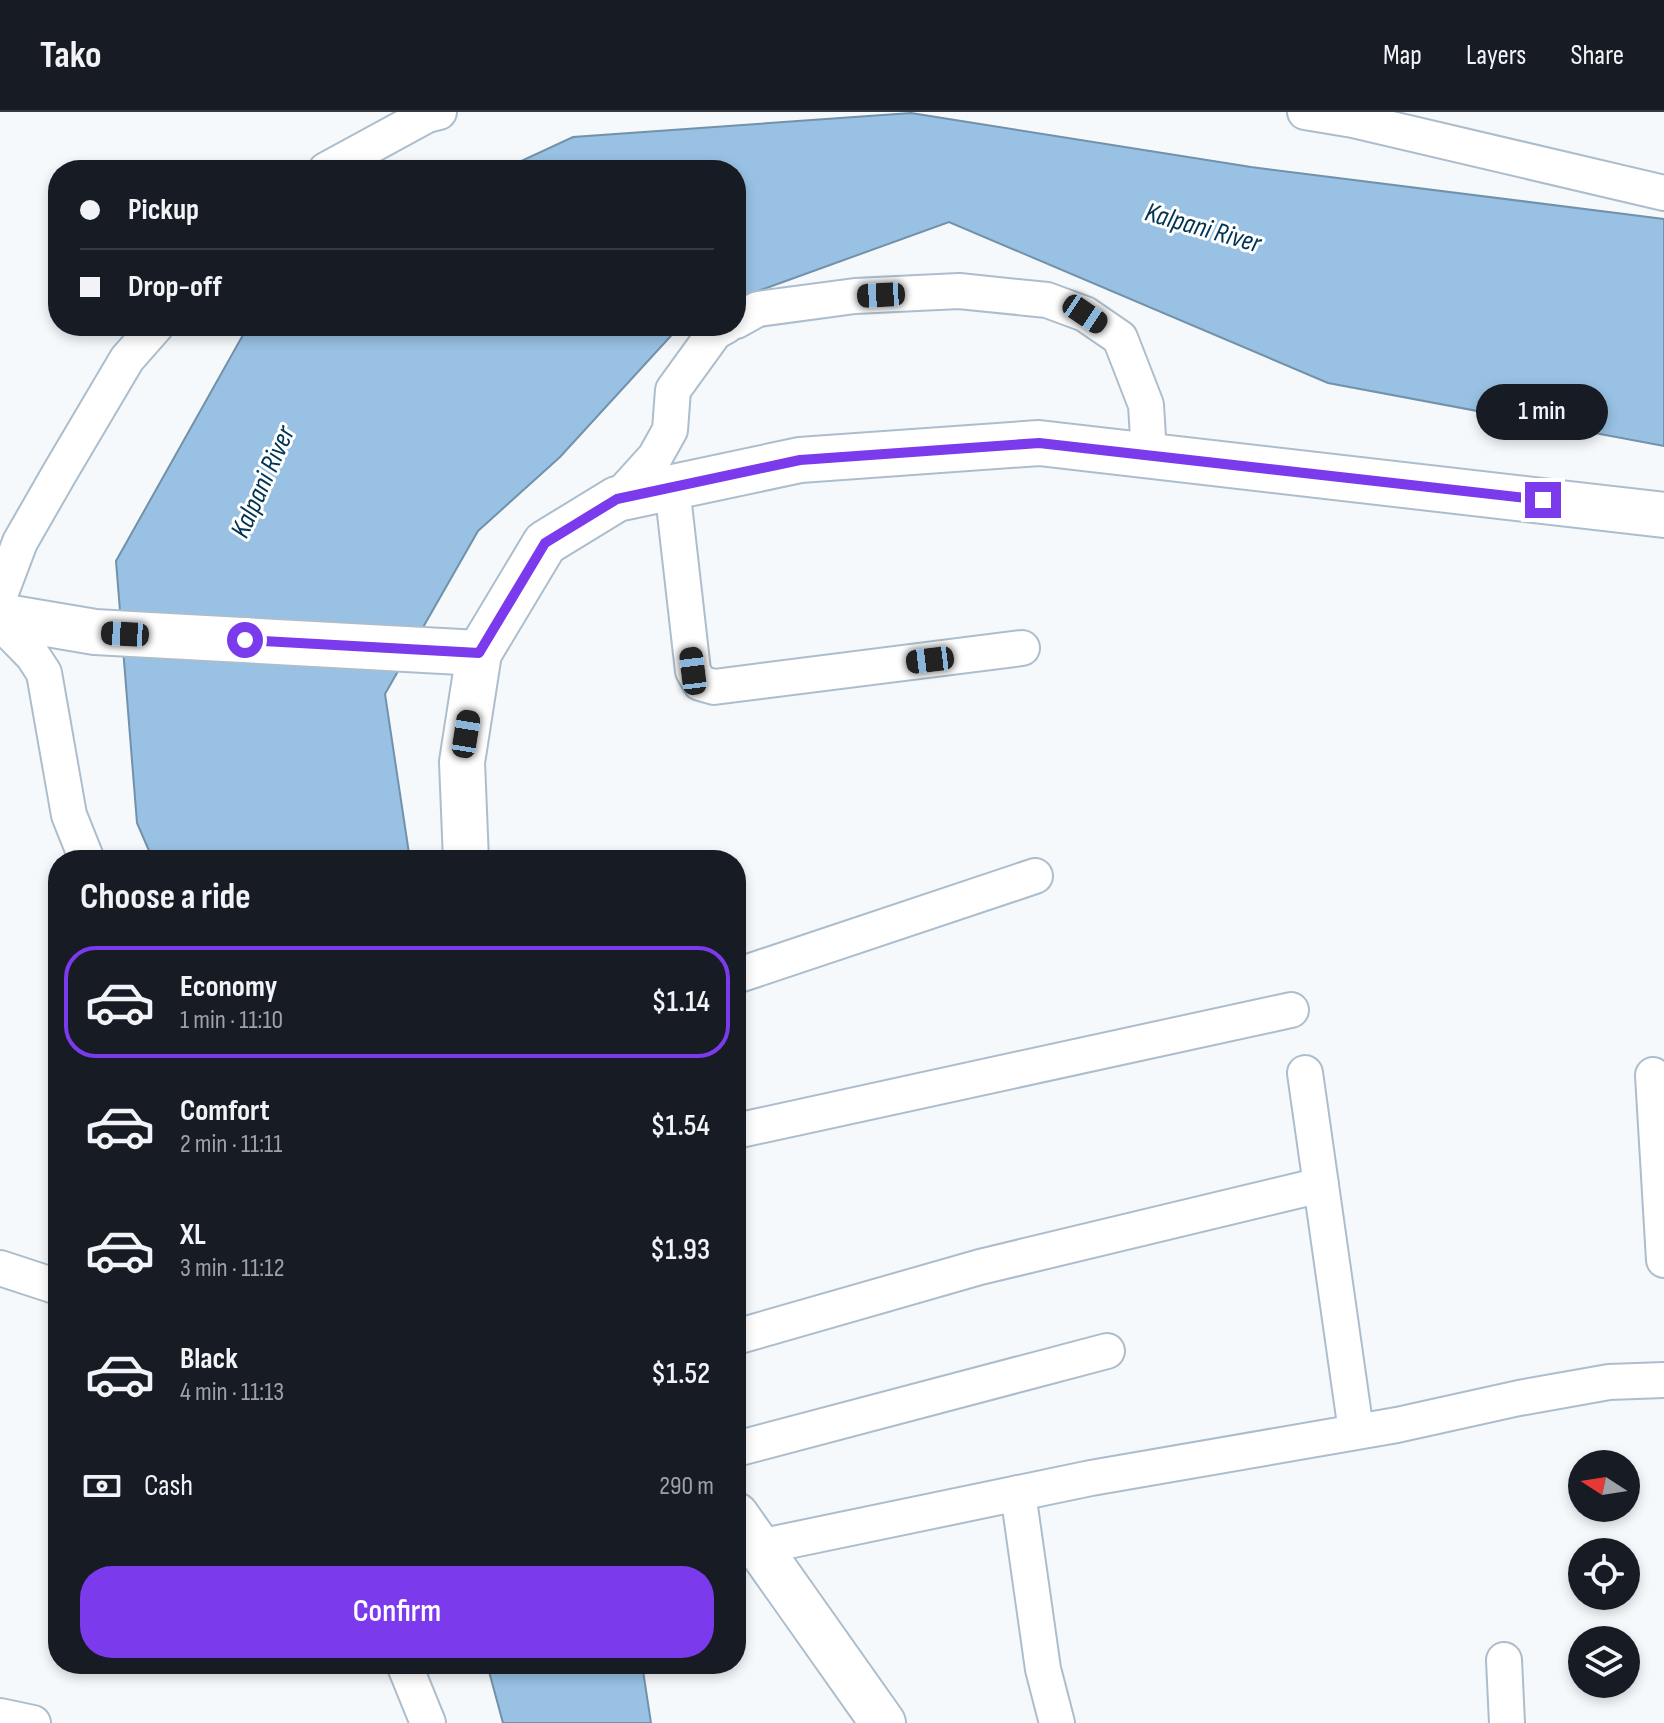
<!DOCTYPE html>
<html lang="en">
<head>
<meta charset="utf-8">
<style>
	:root { --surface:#171b24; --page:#20242c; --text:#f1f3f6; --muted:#9ea1a6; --line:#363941; --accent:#7c3aed }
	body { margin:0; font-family:"Sofia Sans Condensed",sans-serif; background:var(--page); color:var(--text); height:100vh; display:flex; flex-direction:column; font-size:30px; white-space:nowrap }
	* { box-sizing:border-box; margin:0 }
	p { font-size:26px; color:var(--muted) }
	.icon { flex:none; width:44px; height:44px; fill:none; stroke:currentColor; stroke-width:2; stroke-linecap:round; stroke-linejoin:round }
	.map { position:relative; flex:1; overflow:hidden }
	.drawer { position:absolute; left:48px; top:738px; width:698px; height:824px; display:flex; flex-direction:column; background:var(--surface); border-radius:32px; box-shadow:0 4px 12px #0003 }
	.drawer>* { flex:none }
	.banner { position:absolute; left:48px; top:48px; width:698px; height:176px; border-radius:32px; box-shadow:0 4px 12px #0003; display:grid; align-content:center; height:176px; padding:0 32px; background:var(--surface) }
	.needle { width:52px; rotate:282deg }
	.tools { position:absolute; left:1568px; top:1338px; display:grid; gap:16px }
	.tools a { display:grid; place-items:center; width:72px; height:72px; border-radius:50%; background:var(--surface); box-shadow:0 4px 12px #0003; font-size:40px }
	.end { position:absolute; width:36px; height:36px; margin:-18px; border:10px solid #7c3aed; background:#fff; box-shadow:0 0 0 4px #fff }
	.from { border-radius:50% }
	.bubble { position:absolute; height:56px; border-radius:28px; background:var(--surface); box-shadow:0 4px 12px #0003; font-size:26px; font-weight:600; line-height:56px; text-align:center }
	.car { position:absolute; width:24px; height:48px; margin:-24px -12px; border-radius:10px; box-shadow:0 0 6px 2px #0007; background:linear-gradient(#222 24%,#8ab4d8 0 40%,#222 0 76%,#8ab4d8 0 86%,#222 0) }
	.banner b { display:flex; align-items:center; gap:28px; height:76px; font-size:30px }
	.banner b+b { border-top:2px solid var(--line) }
	.banner i { width:20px; height:20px; background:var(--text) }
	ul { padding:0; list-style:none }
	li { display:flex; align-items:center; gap:24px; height:112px; margin:0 16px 12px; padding:0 16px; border:4px solid transparent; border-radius:32px }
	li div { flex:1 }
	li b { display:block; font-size:30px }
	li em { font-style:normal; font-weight:600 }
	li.on { border-color:var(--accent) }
	li>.icon { width:72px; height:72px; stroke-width:1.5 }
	h2 { padding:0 32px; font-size:36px; line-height:96px }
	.pay { display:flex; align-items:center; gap:20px; height:88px; padding:0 32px; font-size:30px }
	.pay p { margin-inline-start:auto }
	.action { display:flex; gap:16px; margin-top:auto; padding:16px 32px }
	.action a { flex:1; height:92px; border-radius:32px; background:var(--accent); color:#fff; font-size:32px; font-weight:600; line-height:92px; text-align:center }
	header { display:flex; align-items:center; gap:48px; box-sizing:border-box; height:112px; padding:0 40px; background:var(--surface); border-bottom:2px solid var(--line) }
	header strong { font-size:38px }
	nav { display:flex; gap:44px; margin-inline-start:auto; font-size:28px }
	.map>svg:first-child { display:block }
</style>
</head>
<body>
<header>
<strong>Tako</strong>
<nav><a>Map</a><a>Layers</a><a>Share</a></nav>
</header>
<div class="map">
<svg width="1664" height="1611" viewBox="0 0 1664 1611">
	<rect width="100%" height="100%" fill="#f5f9fc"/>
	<g fill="#98c1e3" stroke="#7291aa" stroke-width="2">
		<path d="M911,1L1251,55L1664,107V334L1328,271L949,110L736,187V58H502L573,25Z"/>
		<path d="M248,214H680L560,345L478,419L385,582L410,748H153L137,711L116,449Z"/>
		<path d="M487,1552H642L651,1611H503Z"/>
	</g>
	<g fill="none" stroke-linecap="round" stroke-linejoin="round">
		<defs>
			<g id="street">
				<path d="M1305,0L1353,8L1664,81"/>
				<path d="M326,58L427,3L439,0"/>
				<path d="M736,209L758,197L855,184L959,179L1047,188L1085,202L1120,226L1146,293L1149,342"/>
				<path d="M672,375L693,559L700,571L714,575L1022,536"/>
				<path d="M617,387L655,345L670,318L673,278L715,220L726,214"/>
				<path d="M0,483L20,430L59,362L127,247L156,214"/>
				<path d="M0,510L33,544L44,561L69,703L87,748"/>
				<path d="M736,864L1035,764"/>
				<path d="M1305,961L1356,1319"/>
				<path d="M1653,963L1664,1148"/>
				<path d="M736,1019L1291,898"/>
				<path d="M0,1156L58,1175"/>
				<path d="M736,1225L980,1155L1321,1073"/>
				<path d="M736,1337L1107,1239"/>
				<path d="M1018,1381L1043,1557L1057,1611"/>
				<path d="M759,1435L1091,1366L1397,1313L1519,1286L1609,1270L1664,1268"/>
				<path d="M1504,1548L1507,1611"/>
				<path d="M404,1552L428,1611"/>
				<path d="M0,1604L33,1611"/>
			</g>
			<g id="secondary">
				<path d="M0,504L95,520L479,541"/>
				<path d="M466,748L462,650L479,541L545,431L617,387L800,348L1039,331L1664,403"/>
				<path d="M736,1403L883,1611"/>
			</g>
		</defs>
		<use href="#street" stroke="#acbecd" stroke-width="38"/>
		<use href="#secondary" stroke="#acbecd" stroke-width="48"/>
		<use href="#street" stroke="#fff" stroke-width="34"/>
		<use href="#secondary" stroke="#fff" stroke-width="44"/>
	</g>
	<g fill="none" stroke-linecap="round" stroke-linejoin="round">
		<path stroke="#7c3aed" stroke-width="10" d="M245,528L479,541L545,431L617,387L800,348L1039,331L1543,388"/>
	</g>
	<g text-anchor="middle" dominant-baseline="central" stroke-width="6" stroke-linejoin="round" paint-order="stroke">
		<g font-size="28" font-style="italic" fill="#003453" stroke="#fff">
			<text transform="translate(1203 116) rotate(16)">Kalpani River</text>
			<text transform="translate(263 370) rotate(-66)">Kalpani River</text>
		</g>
	</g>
</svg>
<div class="tools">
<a><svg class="needle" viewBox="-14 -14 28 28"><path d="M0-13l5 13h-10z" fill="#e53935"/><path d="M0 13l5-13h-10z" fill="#9ea1a6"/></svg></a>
<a><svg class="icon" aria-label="locate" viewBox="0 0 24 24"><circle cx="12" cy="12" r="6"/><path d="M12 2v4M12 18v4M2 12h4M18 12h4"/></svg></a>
<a><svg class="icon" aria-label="layers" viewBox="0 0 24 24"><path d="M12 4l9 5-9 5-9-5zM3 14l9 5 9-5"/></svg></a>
</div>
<i class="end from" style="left:245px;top:528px"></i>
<i class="end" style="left:1543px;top:388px"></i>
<div class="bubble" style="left:1476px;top:272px;width:132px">1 min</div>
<i class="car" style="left:881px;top:183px;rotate:267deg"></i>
<i class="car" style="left:1085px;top:202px;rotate:124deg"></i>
<i class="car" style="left:125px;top:522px;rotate:273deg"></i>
<i class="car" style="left:930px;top:548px;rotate:263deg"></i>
<i class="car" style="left:693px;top:559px;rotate:353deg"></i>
<i class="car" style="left:466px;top:622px;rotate:9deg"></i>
<div class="banner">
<b><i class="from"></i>Pickup</b>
<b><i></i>Drop-off</b>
</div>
<section class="drawer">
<h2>Choose a ride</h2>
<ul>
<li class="on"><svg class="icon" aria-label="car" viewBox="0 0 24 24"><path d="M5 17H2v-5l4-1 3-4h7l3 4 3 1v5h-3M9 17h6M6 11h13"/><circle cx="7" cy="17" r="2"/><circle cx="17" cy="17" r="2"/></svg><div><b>Economy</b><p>1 min · 11:10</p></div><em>$1.14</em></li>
<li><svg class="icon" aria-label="car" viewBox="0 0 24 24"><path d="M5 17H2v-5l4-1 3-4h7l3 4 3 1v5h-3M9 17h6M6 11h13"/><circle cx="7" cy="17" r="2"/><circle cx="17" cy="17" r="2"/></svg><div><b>Comfort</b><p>2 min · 11:11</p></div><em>$1.54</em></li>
<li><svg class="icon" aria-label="car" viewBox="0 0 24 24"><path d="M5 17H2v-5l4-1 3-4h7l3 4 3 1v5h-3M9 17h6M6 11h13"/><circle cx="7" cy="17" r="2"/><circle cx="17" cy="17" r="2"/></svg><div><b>XL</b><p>3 min · 11:12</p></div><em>$1.93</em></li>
<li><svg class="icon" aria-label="car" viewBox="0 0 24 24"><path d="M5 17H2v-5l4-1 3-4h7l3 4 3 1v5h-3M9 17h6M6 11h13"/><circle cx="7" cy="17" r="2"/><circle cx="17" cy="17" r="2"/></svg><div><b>Black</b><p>4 min · 11:13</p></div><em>$1.52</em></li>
</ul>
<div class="pay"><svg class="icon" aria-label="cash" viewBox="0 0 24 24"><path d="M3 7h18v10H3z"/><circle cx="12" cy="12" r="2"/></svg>Cash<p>290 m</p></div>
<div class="action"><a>Confirm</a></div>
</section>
</div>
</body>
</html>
